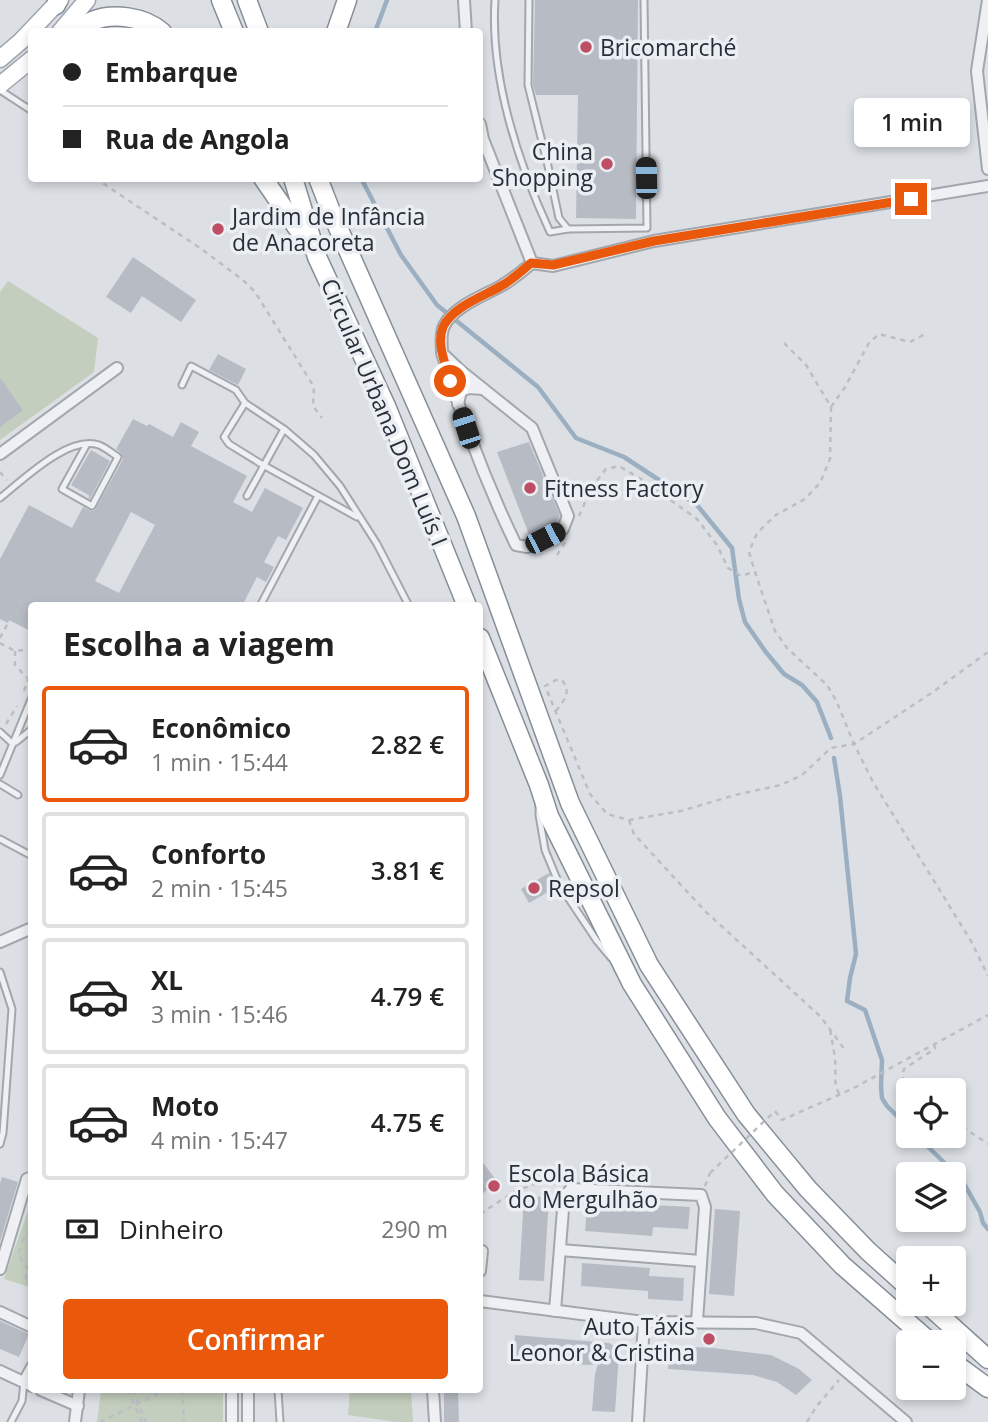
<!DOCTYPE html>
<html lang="pt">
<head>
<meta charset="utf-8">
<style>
	:root { --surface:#fff; --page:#f2f2f2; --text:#222; --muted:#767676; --line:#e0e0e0; --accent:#ea580c }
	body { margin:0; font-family:"Open Sans",sans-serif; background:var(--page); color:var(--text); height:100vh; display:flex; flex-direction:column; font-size:26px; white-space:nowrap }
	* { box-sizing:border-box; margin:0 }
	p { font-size:23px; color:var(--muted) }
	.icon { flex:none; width:38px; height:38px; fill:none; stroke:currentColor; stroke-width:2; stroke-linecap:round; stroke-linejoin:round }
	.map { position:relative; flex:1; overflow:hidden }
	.details { position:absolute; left:28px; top:602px; width:455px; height:791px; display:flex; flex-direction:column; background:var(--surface); border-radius:7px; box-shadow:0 4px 10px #0003 }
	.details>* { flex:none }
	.guide { position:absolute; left:28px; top:28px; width:455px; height:154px; border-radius:7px; box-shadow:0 4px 10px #0003; display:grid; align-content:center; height:154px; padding:0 35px; background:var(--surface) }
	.buttons { position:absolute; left:896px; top:1078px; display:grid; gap:14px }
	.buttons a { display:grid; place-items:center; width:70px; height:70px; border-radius:7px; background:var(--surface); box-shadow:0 4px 10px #0003; font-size:35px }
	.end { position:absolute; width:32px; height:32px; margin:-16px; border:9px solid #ea580c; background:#fff; box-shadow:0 0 0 4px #fff }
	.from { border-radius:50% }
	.bubble { position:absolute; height:49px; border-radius:7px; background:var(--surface); box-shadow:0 4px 10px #0003; font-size:23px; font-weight:600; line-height:49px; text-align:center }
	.car { position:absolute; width:21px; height:42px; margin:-21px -10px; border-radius:9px; box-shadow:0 0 5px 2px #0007; background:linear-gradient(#222 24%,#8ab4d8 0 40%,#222 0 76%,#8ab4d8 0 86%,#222 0) }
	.guide b { display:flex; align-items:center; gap:24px; height:66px; font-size:26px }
	.guide b+b { border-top:2px solid var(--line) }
	.guide i { width:18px; height:18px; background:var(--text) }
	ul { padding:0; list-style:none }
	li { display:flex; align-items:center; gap:21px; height:116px; margin:0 14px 10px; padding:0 21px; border:4px solid var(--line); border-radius:7px }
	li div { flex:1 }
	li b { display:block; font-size:26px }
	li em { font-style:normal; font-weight:600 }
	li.on { border-color:var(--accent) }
	li>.icon { width:63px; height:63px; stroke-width:1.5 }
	h2 { padding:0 35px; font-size:32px; line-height:84px }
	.pay { display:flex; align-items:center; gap:18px; height:77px; padding:0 35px; font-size:26px }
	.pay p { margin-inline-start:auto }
	.cta { display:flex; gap:14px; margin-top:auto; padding:14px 35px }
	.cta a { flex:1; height:80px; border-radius:7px; background:var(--accent); color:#fff; font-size:28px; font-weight:600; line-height:80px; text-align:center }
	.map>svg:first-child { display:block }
</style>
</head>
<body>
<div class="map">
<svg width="988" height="1422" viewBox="0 0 988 1422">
	<rect width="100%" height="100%" fill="#dce0e5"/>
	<g fill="#c3cebe">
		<path d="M8,281L98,338L94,372L0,440V292Z"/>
		<path d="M31,1202V1287L26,1286L4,1279Z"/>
		<path d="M101,1390H223V1422H97Z"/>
		<path d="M350,1390H411L413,1422H396L348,1415Z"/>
	</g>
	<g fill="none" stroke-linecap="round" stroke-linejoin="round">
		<g stroke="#9bafc1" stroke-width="4.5">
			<path d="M375,32L387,0"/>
			<path d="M361,178L401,255L437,305L538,387L576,438L624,457L697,505L732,548L739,599L745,622L765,651L784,674L802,685L817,702L831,738"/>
			<path d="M834,758L840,796L856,954L850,978L847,1001L865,1010L882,1060L881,1087L882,1098L887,1106L908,1127"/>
			<path d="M917,1136L962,1180L980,1212L983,1223L988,1229"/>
		</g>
	</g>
	<g fill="#b7bcc4" fill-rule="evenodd">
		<path d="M535,0H638L636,219L576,218L578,95H536L533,85Z"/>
		<path d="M133,257L196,300L181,322L142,296L131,313L106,297Z"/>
		<path d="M218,354L246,369L238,385L209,370Z"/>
		<path d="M0,378L23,410L0,427Z"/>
		<path d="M133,419L147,426L149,424L173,437L181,422L199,432L191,446L247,476L233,502L252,512L265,488L303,508L286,540L278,536L264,562L274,567L266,582L257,577L242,606H32V632L9,620L8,623L0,619V559L29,505L72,528L83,507L91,511L95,510L123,459L122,454L116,449ZM131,512L155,525L119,593L95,581Z"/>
		<path d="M529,442L560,516L557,523L530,537L497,452Z"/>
		<path d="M91,450L110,461L90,499L88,498L90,496L71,485Z"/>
		<path d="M549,873L555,888L529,903L521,889Z"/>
		<path d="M480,1159L497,1181L480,1196Z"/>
		<path d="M2,1177L18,1182L0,1242V1183Z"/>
		<path d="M524,1196L549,1197L544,1281L519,1280Z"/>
		<path d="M654,1205L690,1207L688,1229L653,1227L652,1236L585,1231L587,1208L654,1212Z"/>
		<path d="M715,1209L740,1211L734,1296L709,1294Z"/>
		<path d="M582,1263L650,1268L649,1276L684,1278L683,1301L648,1299V1291L581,1286Z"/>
		<path d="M0,1321L29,1334L19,1357L0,1349Z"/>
		<path d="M515,1335L609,1343L616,1347L619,1354L615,1412L592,1411L595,1374L598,1364L587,1365L513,1358Z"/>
		<path d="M670,1346L713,1348L771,1355L799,1369L812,1380L796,1395L777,1382L753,1375L668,1369Z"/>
		<path d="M444,1390H458L459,1422H444Z"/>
	</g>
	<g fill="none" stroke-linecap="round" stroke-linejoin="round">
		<defs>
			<g id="service">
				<path d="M495,0C490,77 518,163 550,232L568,229"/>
				<path d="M529,0L528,85L548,166L559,218L568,229L647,228L644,0"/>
				<path d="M0,90L32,111"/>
				<path d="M182,385L191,366L236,390L245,403L284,429"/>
				<path d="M245,403L224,437L229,444L263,465L357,517"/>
				<path d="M247,496L284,429L314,455L340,486L377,544L409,606"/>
				<path d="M0,498C23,480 68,435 99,445C106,448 112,453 118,457L92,506L62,489L87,444"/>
				<path d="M260,606L318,496"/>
				<path d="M0,732L13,744"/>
				<path d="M16,742L32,729"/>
				<path d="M0,775L32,697"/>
				<path d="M0,784L18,795"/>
				<path d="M539,806V815L545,850L559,884L597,941L611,958"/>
				<path d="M0,839L32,856"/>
				<path d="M0,972L12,1009L3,1133L0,1144"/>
				<path d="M278,1390L280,1422"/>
				<path d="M11,1422L22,1401L24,1382"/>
			</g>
			<g id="minor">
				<path d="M464,0L466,32"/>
				<path d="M988,0L977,71L988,169"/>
				<path d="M480,124L483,139L532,263"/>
				<path d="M532,263L553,266L654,241L988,186"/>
				<path d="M442,353C462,419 486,483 516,545L527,547L563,529L568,516L532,428L462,372L442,353C442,345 440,334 444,326C453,307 483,296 501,286C512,280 522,271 532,263"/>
				<path d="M458,404L461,391L469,388L483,389"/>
				<path d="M0,454L117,368"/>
				<path d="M0,942L32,928"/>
				<path d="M560,1250L701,1261"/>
				<path d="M0,1269L27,1179L32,1177"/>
				<path d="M480,1271L482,1251"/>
				<path d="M480,1301L644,1322L756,1323L801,1333L906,1422"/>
				<path d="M555,1311L564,1197L571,1189L701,1195L705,1207L697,1321"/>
				<path d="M0,1312L32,1327"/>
				<path d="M0,1371L32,1386"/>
				<path d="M24,1382L32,1367"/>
				<path d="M41,1390L78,1406"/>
				<path d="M232,1390V1422"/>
				<path d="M248,1390V1422"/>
				<path d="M433,1390L435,1422"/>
				<path d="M75,1422L79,1390"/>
				<path d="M638,1422L644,1322"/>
			</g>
			<g id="primary">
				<path d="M60,32L87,0"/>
				<path d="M0,59L21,41L60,0"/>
				<path d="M0,85L32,59"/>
			</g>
			<g id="trunk">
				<path d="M221,0L234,32"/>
				<path d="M247,0L259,32"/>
				<path d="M56,5L58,0"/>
				<path d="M72,32C79,28 85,24 92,21C113,12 145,17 162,32"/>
				<path d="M336,32L347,0"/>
				<path d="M263,178L309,245"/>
				<path d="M293,178L317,257L386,406L467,606"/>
				<path d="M318,178L332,214L466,516L570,803L649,965L746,1114L808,1189L868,1251L908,1287"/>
				<path d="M480,638L539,785L549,816L632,984L717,1118L775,1194L842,1265L930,1342"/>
				<path d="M927,1304L988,1359"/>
				<path d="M954,1363L988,1388"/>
			</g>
		</defs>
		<use href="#service" stroke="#a2a7ae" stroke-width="9"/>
		<use href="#minor" stroke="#a2a7ae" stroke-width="14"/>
		<use href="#primary" stroke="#9da5af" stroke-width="19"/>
		<use href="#trunk" stroke="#868e99" stroke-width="21"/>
		<g stroke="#bbbec3" stroke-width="2.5" stroke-dasharray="5 5" stroke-linecap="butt">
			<path d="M95,178L200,248L243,280L255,292L314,387L313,406L322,418"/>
			<path d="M784,343L806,365L831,407L845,387L869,343L879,334L910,342L925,334"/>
			<path d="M831,407L830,459L820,483L805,499L776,515L757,533L749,552L755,572L775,631L787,648L827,685L836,700L854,744L873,782L971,941L988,976"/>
			<path d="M0,472L7,480"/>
			<path d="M579,516L592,487L606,469L619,466L641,479L697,519L717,545L728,568L741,576L754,572"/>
			<path d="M557,555L567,540"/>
			<path d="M0,638L27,587"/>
			<path d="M0,643L15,651L32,649"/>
			<path d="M15,651V665L27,678"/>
			<path d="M24,691L32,669"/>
			<path d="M556,711L566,697L567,688L562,680H556L545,686L590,794L607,814L629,820L681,811L735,795L781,785L802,775L831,748L854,744L933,692L988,652"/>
			<path d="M6,724L17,706"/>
			<path d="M629,820L634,834L705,911L821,1017L845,1050"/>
			<path d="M830,1030C832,1040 834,1050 835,1060C837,1073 832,1083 840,1095"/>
			<path d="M910,1090C904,1085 901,1077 904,1069L933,1050L935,1048L934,1044"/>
			<path d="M775,1111L782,1120L852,1089L988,1015"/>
			<path d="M954,1121L988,1144"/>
			<path d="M705,1186L710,1173"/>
			<path d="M480,1214L514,1192L544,1180L558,1185"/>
			<path d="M22,1242L26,1235L32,1233"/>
			<path d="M20,1248L18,1255L28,1269L24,1284"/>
			<path d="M128,1390L142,1422"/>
			<path d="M133,1390L146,1422"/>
			<path d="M182,1390L184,1422"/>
			<path d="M100,1422L166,1390"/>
			<path d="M807,1422L816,1407L839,1380"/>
		</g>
		<use href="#service" stroke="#eef0f3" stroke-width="5"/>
		<use href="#minor" stroke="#eef0f3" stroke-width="10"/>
		<use href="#primary" stroke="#fff" stroke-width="16"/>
		<use href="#trunk" stroke="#fff" stroke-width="18"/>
		<path stroke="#bbbec3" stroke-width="2.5" stroke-dasharray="5 5" stroke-linecap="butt" d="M710,1173L775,1111"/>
	</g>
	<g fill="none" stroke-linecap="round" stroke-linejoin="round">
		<path stroke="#ea580c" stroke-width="9" d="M450,381C446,365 436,344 443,327C452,307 484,296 501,286C512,280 522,271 531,263L553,265L654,241L911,199"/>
	</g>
	<g fill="#bd4e63" stroke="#ebeff3" stroke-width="2.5">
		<circle cx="586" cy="47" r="7"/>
		<circle cx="607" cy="164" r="7"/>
		<circle cx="218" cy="229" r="7"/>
		<circle cx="530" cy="488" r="7"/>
		<circle cx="534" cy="888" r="7"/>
		<circle cx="494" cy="1186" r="7"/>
		<circle cx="709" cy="1339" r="7"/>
	</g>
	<g text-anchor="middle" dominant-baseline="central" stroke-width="7" stroke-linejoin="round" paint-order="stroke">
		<g font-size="23" fill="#282f39" stroke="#ebeff3" text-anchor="start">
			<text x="600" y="47">Bricomarché</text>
			<text x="593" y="151" text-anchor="end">China<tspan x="593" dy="26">Shopping</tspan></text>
			<text x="232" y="216">Jardim de Infância<tspan x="232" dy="26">de Anacoreta</tspan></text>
			<text x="544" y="488">Fitness Factory</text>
			<text x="548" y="888">Repsol</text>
			<text x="508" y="1173">Escola Básica<tspan x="508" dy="26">do Mergulhão</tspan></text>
			<text x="695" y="1326" text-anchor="end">Auto Táxis<tspan x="695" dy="26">Leonor &amp; Cristina</tspan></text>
		</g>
		<g font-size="23" fill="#282f39" stroke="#ebeff3">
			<text transform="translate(385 412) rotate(67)">Circular Urbana Dom Luís I</text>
		</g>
	</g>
</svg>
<div class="buttons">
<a><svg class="icon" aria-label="locate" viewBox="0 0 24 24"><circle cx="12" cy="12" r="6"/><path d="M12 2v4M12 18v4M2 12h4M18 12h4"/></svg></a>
<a><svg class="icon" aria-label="layers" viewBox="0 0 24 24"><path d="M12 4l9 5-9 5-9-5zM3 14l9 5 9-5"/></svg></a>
<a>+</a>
<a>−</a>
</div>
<i class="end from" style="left:450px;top:381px"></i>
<i class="end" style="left:911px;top:199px"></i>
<div class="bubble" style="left:854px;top:98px;width:116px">1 min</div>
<i class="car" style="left:646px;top:178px;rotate:359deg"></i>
<i class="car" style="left:466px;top:428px;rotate:342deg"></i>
<i class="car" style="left:545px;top:538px;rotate:63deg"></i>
<div class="guide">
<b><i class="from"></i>Embarque</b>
<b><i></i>Rua de Angola</b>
</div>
<section class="details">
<h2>Escolha a viagem</h2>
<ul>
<li class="on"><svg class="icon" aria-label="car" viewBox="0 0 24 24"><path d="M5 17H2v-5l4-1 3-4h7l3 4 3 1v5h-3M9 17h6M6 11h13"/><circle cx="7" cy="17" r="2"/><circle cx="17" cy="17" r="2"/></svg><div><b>Econômico</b><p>1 min · 15:44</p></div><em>2.82 €</em></li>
<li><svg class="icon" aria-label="car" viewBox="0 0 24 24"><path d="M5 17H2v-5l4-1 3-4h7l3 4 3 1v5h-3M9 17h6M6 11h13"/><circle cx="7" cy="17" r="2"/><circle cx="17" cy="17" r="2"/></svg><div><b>Conforto</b><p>2 min · 15:45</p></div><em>3.81 €</em></li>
<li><svg class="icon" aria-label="car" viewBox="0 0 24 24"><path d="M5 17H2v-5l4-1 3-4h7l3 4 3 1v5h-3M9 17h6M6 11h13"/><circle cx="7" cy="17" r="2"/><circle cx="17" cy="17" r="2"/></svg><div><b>XL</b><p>3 min · 15:46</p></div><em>4.79 €</em></li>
<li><svg class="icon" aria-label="car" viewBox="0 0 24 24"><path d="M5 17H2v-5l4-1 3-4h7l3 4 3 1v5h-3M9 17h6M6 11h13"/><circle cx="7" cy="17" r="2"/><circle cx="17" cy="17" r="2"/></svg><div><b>Moto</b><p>4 min · 15:47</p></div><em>4.75 €</em></li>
</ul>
<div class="pay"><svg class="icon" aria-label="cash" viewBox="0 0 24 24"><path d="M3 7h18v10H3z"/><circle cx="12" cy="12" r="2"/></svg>Dinheiro<p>290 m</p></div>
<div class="cta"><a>Confirmar</a></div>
</section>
</div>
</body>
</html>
